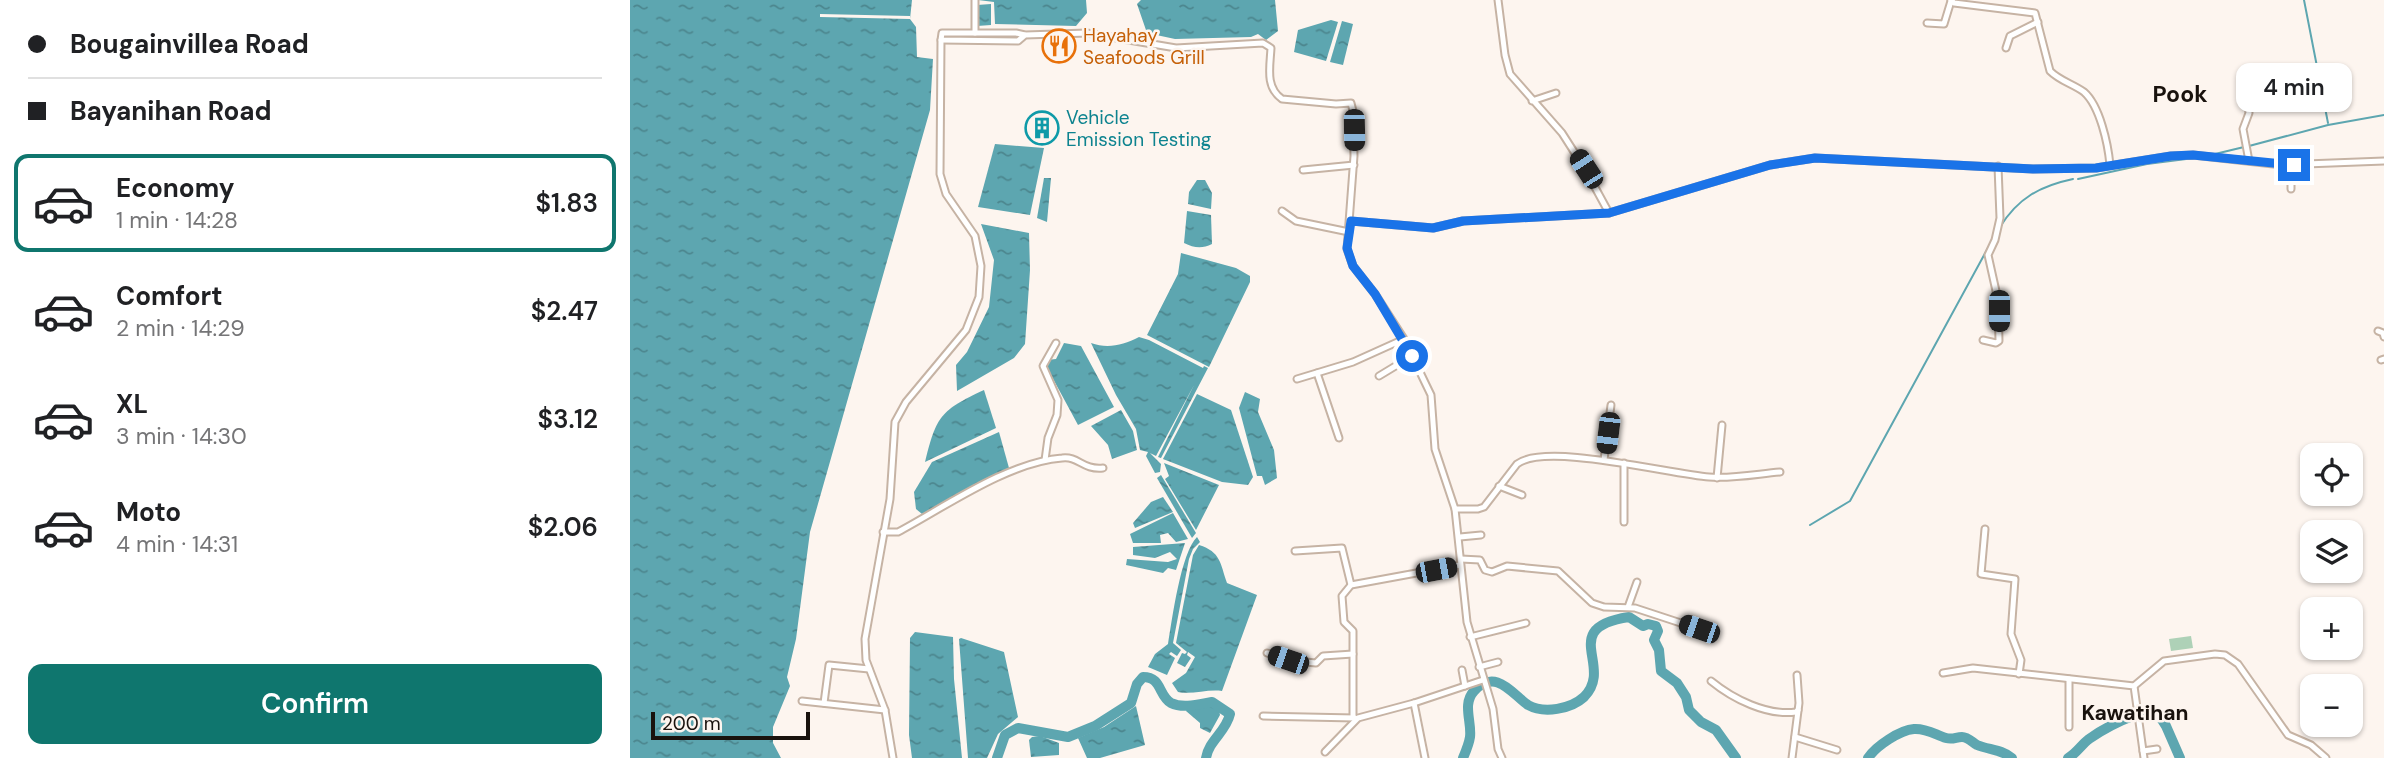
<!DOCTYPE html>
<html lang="en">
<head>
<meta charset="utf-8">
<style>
	:root { --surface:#fff; --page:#f6f6f6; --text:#202124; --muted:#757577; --line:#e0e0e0; --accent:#0f766e }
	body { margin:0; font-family:"DM Sans",sans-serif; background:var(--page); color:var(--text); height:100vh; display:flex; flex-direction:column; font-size:26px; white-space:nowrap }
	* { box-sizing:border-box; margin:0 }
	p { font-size:23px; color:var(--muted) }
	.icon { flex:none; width:38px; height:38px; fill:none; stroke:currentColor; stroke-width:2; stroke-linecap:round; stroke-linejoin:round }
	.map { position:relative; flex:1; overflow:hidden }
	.details { display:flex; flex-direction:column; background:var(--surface); width:630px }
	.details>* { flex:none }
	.hud { display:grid; align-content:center; height:154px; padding:0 28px; background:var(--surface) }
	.controls { position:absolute; left:1670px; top:443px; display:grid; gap:14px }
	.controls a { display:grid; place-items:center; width:63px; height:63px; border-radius:14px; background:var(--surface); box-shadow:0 2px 5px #0004; font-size:35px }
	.scale { position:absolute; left:21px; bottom:18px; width:159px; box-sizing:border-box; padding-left:7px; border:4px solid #19120d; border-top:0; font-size:19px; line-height:24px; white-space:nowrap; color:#19120d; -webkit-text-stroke:5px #fdf5ef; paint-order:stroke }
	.end { position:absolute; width:32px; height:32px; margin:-16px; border:9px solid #1a73e8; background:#fff; box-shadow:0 0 0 4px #fff }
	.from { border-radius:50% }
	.bubble { position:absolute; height:49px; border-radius:14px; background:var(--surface); box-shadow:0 2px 5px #0004; font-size:23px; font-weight:600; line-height:49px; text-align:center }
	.car { position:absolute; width:21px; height:42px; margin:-21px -10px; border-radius:9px; box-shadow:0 0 5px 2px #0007; background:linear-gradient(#222 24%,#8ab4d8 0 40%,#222 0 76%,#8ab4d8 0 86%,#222 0) }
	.hud b { display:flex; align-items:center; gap:24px; height:66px; font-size:26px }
	.hud b+b { border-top:2px solid var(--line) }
	.hud i { width:18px; height:18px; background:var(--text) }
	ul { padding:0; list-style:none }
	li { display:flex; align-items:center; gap:21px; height:98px; margin:0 14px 10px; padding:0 14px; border:4px solid transparent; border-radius:14px }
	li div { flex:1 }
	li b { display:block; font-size:26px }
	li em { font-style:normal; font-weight:600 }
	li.active { border-color:var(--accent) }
	li>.icon { width:63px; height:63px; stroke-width:1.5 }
	.cta { display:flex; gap:14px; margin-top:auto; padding:14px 28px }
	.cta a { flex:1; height:80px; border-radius:14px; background:var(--accent); color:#fff; font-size:28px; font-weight:600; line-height:80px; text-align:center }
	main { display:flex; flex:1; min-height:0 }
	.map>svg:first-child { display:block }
</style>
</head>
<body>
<main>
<section class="details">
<div class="hud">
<b><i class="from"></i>Bougainvillea Road</b>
<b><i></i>Bayanihan Road</b>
</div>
<ul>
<li class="active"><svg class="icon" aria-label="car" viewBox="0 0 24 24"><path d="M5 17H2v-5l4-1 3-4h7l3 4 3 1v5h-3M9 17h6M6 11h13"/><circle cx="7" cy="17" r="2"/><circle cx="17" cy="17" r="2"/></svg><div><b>Economy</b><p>1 min · 14:28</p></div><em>$1.83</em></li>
<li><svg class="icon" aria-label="car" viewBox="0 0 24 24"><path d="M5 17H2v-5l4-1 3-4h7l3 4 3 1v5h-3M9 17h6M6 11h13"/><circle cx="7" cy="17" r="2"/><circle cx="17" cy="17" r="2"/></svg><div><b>Comfort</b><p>2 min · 14:29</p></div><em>$2.47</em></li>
<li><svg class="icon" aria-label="car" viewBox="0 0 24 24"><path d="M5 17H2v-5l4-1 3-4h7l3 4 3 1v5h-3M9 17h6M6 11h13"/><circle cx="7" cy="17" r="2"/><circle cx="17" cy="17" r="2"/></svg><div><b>XL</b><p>3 min · 14:30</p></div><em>$3.12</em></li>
<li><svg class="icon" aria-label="car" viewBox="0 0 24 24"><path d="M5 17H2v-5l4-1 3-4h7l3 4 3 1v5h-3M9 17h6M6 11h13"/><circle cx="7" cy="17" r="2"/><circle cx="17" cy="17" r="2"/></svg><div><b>Moto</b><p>4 min · 14:31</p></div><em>$2.06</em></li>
</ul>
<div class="cta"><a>Confirm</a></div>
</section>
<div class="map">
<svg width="1754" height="758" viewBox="0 0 1754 758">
	<defs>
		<pattern id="water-ripples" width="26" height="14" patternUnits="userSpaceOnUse" patternTransform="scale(1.75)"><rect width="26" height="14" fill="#5da6b0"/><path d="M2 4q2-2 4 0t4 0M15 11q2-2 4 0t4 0" fill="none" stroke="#4c868e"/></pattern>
	</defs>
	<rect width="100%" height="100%" fill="#fdf5ef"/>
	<path fill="#aed1b7" d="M1561,636L1563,648L1541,651L1539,639Z"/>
	<g fill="url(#water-ripples)">
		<path d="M0,0H282L280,19L286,27L287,57L303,59L300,110L180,532L166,639L157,677L160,686L143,727V743L151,758H0Z"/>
		<path d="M348,0H456L457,13L446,26L365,24L364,2Z"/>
		<path d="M511,0H645L648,31L636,40L628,34L621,37L545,39L517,33L507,4Z"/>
		<path d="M361,4V25L347,26V5Z"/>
		<path d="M701,20L708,22L696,61L664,52L668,30Z"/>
		<path d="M712,21L723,24L713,65L700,62Z"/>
		<path d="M365,144L414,148L400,215L348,207Z"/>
		<path d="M414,178H421L417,222L407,218Z"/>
		<path d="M567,180H575L582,193L581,209L558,204L559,192Z"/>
		<path d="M557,211L581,215L582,244C572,249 564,248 554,243Z"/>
		<path d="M351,224L399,233L400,270L395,344L384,358L327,391L326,365L337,352L359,307L364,260Z"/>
		<path d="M551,253L606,268L620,276V282L579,367L517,335L548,274Z"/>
		<path d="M509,337L519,340L573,368L574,366L578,368L531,458L528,457L564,385L526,456L520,453L531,464L530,472L525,473L516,456L518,452L510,450L506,429L486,395L461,343C478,349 493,345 509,337Z"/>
		<path d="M434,343L451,346L484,407L448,425L415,364L417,360L426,359Z"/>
		<path d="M354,390L366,428L295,462C306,416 311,410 354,390Z"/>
		<path d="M615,392L630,399L628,412L644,450L647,478L635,485L632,476H627L609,408Z"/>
		<path d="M567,394L601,410L623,477L618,485L592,482L533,459Z"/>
		<path d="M491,410L503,431L507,450L482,459L478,445L461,426Z"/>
		<path d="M369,432L379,468L292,514L286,509L284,492L302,462Z"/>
		<path d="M534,463L589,485L566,530L535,479L539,476Z"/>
		<path d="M531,475L566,533L562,538L527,478Z"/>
		<path d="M533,497L543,512L505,528L503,523L521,502Z"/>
		<path d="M543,513L558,539L546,542L538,533L530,535L531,543H503L500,534Z"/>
		<path d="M567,537L570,542L563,549L559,559L543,643L551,650L547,656L541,652L539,654L545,658L537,675L518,667L525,654L538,644C542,620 551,552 567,537Z"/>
		<path d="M555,543L546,570L538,568L533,573L496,565L497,559L538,562L547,559L540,552L525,558L503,555V547Z"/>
		<path d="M569,545C591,552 590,563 597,583L627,595L592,691C577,689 562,695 548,692L542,683L556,673L565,657L558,652L557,655L561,658L555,667L547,663L552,653L555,654L557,652L546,643L563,555Z"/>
		<path d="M285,632L323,637L324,679L332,758H282L279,735L280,638Z"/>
		<path d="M331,638L374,652L388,717L368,734L357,758H338L329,639Z"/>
		<path d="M581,705L589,710L590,715L580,733L570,728V723L556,711L557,709Z"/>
		<path d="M506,706L515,745L470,758H457L448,738L474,727Z"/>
		<path d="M410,736L429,743V755L401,757L399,740L402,737Z"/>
	</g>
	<path fill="#fdf5ef" d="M190,14L280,16V19L190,17Z"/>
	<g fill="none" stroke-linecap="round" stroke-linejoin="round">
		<g stroke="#5da6b0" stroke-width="2">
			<path d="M1674,0L1698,123"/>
			<path d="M1619,146L1698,125L1754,115"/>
			<path d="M1585,154L1614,147"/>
			<path d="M1448,179L1517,164L1564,158"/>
			<path d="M1370,227C1388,198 1410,186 1443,179"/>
			<path d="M1180,525L1220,501L1359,246"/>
		</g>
		<g stroke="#5da6b0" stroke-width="10">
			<path d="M1510,714L1529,715L1536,726L1550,758"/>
			<path d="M367,758L375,735L388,728L438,737L465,726L501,703L507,684L513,677C532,677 528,695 541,703C553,709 570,704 582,702L600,714C596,732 579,740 576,758"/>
			<path d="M833,758C836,751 839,744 840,737C842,722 832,704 844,691C866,667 883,695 898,705C914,714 941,709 954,697C985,666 927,628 999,617L1013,626L1018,624L1026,626L1028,631L1024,640L1029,650L1031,671L1047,683L1056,697L1059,710L1071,722L1086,730L1106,758"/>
			<path d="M1238,758C1246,746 1270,730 1284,729C1296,728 1306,735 1316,738C1323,740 1326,737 1332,737C1338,737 1342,742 1347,745C1359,750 1371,749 1382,758"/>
			<path d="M1438,758C1447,753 1451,745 1459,739C1473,729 1489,721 1505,715"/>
		</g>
		<defs>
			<g id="street">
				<path d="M868,0L875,55L880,74L932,133L955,169L979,213"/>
				<path d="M1321,0L1324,3L1405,13L1420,71C1430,81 1443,84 1454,92C1470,106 1478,144 1480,165"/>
				<path d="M1297,23L1314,24L1321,1"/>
				<path d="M345,33V0"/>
				<path d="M395,35L388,41L311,40L312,33H386L395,35L457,33L546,48L633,43L641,48C640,67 635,87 652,99L706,104L721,103L723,111L724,156L717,249L723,266L745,294L774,339L801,395L805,449L825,509L837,622L863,709L868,749L872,758"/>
				<path d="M1376,48L1380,36L1408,22"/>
				<path d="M1616,79L1619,113L1613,129L1619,161"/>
				<path d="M902,101L926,93"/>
				<path d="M673,170L724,165"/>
				<path d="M1661,189V178L1673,173L1674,163"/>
				<path d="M652,211L666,221L719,232"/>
				<path d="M721,221L803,228L833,221L979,213L1140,165L1185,158L1403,169L1466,168L1541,156L1563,155L1652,165L1754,161"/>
				<path d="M1748,331L1753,333L1754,337"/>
				<path d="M1353,340L1366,343L1369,341L1368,300L1358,255L1365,240L1370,218L1368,166"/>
				<path d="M1751,360L1754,359"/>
				<path d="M687,373L709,438"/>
				<path d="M749,376L782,356"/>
				<path d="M667,379L723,362L774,339"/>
				<path d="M415,460L418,438L427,415L428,400L413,366L426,343"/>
				<path d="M974,460L981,405"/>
				<path d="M994,463V522"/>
				<path d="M1087,478L1092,425"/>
				<path d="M869,486L892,495"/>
				<path d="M825,509H848L854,507L887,464C915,442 1040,474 1079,477C1102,479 1127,474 1150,472"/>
				<path d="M1355,529L1351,574L1385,579L1381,634L1391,660L1389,674"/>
				<path d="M253,532H268C315,507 378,462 432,458C449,456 452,470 473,468"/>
				<path d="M830,537L851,535"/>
				<path d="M665,551L712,548L721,585"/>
				<path d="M831,559L850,560L855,570L862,572L877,566L928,571L962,603L974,607L1005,608L1069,629"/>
				<path d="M998,607L1007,582"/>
				<path d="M840,637L896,623"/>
				<path d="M637,653L665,661L686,663L693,656L723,654"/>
				<path d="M849,667L868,662"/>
				<path d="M832,670L835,686"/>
				<path d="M1313,673L1343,668L1504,686L1514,758"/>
				<path d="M1439,679V727"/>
				<path d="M1081,681C1103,699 1137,716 1166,712L1168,710"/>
				<path d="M1504,686L1534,661L1585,654L1595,655L1608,664L1658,735L1681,745L1696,758"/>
				<path d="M172,701L255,710"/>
				<path d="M194,703L199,665L239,669"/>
				<path d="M784,703L795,758"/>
				<path d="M633,716L725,718"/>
				<path d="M723,717V631L714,622L712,596L721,585L830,565"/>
				<path d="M1165,737L1207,750"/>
				<path d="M1513,751L1527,749"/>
				<path d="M695,752L728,718L784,703L853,680"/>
				<path d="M263,758L255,710L236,660L235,639L260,499L265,422L276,402L336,330L349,297L351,266L345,236L316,194L310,174L311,40"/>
				<path d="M1162,758L1169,703L1167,675"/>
			</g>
		</defs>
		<use href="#street" stroke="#c6b3a4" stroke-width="9"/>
		<use href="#street" stroke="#fff" stroke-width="5"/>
	</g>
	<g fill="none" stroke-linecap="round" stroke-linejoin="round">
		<path stroke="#1a73e8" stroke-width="9" d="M782,356L745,294L723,266L717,248L721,221L803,228L833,221L979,213L1140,165L1185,158L1403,169L1466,168L1541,156L1563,155L1664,165"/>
	</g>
	<defs>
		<symbol id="restaurant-ring" viewBox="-11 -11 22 22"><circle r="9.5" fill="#fdf5ef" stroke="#e8710a" stroke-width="1.5"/><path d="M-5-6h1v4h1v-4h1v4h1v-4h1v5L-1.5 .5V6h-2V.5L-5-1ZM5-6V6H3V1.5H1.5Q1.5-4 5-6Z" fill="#e8710a"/></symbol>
		<symbol id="building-ring" viewBox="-11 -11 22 22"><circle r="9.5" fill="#fdf5ef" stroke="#0f9aa8" stroke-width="1.5"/><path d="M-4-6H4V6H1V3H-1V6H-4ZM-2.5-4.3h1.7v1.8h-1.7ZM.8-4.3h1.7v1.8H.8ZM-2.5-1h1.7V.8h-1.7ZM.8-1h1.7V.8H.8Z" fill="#0f9aa8"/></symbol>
	</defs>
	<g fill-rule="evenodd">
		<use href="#restaurant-ring" x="410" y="27" width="38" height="38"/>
		<use href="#building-ring" x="393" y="109" width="38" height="38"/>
	</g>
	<g text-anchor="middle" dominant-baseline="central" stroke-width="5" stroke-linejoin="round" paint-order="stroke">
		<g font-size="19" fill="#c56008" stroke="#fdf5ef" text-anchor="start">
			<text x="453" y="35">Hayahay<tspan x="453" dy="22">Seafoods Grill</tspan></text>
		</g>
		<g font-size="19" fill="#0d838f" stroke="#fdf5ef" text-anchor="start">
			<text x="436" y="117">Vehicle<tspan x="436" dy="22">Emission Testing</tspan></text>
		</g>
		<g font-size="21" font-weight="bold" fill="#19120d" stroke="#fdf5ef">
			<text x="1505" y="713">Kawatihan</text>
		</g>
		<g font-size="23" font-weight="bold" fill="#19120d" stroke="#fdf5ef">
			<text x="1550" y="94">Pook</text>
		</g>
	</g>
</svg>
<div class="controls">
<a><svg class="icon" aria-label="locate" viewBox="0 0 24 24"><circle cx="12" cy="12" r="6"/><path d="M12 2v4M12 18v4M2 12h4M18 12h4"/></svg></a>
<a><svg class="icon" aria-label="layers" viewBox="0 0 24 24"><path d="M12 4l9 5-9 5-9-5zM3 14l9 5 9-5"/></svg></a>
<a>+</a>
<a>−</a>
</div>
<div class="scale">200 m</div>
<i class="end from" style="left:782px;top:356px"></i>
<i class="end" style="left:1664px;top:165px"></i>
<div class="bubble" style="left:1606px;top:63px;width:116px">4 min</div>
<i class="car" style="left:724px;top:130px;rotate:179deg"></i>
<i class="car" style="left:956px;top:169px;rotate:327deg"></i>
<i class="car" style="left:1369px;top:311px;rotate:180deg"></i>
<i class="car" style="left:978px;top:433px;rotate:187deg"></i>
<i class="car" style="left:806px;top:570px;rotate:79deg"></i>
<i class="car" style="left:1069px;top:629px;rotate:289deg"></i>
<i class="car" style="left:658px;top:660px;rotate:289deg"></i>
</div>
</main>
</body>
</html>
